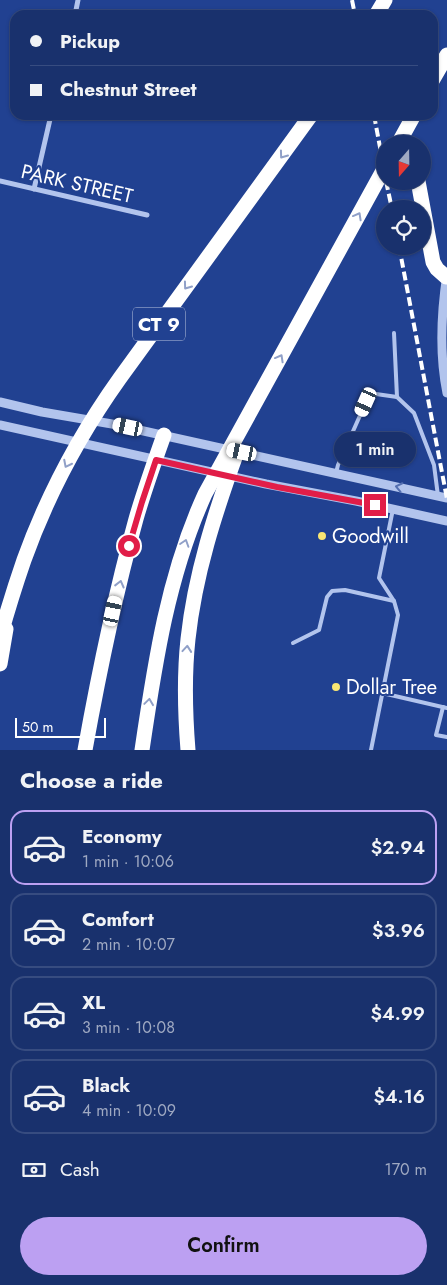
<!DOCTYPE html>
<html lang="en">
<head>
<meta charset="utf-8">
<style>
	:root { --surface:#19316d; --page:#263d75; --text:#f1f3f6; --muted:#9fa9c2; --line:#374c80; --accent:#bca0f2 }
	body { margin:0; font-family:Jost,sans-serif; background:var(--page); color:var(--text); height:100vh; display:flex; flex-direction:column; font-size:19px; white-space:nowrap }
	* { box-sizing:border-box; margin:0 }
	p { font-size:16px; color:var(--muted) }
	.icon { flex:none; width:28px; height:28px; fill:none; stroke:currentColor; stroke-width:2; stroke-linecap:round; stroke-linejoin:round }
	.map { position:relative; height:750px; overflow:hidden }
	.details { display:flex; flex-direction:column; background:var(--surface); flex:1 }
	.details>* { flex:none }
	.top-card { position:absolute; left:10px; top:10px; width:428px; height:110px; border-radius:15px; box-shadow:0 1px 4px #0004,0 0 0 1px var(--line); display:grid; align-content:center; height:110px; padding:0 20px; background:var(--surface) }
	.needle { width:32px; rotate:200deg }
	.buttons { position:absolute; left:376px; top:135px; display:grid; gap:10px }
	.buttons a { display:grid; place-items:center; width:55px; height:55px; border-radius:50%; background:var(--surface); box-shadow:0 1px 4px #0004,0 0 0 1px var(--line); font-size:25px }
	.scale { position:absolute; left:15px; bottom:12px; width:91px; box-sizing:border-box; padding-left:5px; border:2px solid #fff; border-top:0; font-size:14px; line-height:18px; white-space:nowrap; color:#fff; -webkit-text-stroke:4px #214191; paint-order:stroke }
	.end { position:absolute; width:22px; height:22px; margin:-11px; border:6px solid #e11d48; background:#fff; box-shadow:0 0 0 2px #fff }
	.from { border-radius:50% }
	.bubble { position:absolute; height:35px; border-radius:18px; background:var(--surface); box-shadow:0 1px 4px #0004,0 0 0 1px var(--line); font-size:16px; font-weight:600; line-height:35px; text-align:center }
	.car { position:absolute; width:15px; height:30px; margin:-15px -8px; border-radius:6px; box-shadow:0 0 4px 1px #0007; background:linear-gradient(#fff 24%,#345 0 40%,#fff 0 76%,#345 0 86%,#fff 0) }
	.top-card b { display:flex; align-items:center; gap:18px; height:48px; font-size:19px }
	.top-card b+b { border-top:1px solid var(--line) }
	.top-card i { width:12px; height:12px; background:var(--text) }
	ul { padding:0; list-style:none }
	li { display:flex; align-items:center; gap:15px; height:75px; margin:0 10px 8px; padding:0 10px; border:2px solid var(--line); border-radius:15px }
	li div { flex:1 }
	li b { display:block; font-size:19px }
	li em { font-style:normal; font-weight:600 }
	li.on { border-color:var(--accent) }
	li>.icon { width:45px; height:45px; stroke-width:1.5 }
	h2 { padding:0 20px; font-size:22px; line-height:60px }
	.pay { display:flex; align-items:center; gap:12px; height:55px; padding:0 20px; font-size:19px }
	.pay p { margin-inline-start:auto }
	.cta { display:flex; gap:10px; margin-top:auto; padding:10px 20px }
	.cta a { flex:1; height:58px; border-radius:30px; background:var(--accent); color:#111; font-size:20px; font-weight:600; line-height:58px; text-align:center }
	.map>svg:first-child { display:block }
</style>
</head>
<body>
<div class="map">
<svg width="447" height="750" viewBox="0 0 447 750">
	<rect width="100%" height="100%" fill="#214191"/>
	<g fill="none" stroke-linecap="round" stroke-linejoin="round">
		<g stroke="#b2c4ed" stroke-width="4">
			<path d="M394,333L397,397"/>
			<path d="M336,473L338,465L366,402L376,394L397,397L414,413L434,465L438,496"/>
			<path d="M293,643L319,630L327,597L332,591L345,590L394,601"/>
			<path d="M382,693L447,708"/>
			<path d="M443,707L436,735L447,737"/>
			<path d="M371,750L398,615L394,601L379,578L393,509"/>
		</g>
		<g stroke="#b2c4ed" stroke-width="5">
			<path d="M75,15L78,0"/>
			<path d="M0,181L147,215"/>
			<path d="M34,189L51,115"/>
		</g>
		<g stroke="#b2c4ed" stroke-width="9">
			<path d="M447,274C441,314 439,354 447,393"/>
			<path d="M0,402L42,412L112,424L447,498"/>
			<path d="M0,425L266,484L356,501L447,521"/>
		</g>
		<g stroke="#fff" stroke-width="15">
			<path d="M376,15L385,0"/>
			<path d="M432,81L447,55"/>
			<path d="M398,144L414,115"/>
			<path d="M418,181L433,262L437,269L446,277"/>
			<path d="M0,637C7,612 15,586 24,560C47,496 80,434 120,378L311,115"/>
			<path d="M0,664L6,629"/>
			<path d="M85,750C99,672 115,595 136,519C144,491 154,463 164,435"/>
			<path d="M142,750C155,662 168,575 205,494L385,167"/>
			<path d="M188,750C185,713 184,676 188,639C195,574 215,513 237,452"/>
		</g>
		<g stroke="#fff" stroke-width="4" stroke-dasharray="9 4" stroke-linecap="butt">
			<path d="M352,0L355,15"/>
			<path d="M374,115L385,174"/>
			<path d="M386,181L392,209"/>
			<path d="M399,246L447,499"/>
		</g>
	</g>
	<defs><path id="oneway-chevron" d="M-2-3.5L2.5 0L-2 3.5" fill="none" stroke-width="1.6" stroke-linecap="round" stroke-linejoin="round" transform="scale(1.25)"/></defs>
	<g stroke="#90a0c8">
		<use href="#oneway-chevron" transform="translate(283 155) rotate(126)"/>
		<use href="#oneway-chevron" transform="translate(358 216) rotate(-61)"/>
		<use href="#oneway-chevron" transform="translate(187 286) rotate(126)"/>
		<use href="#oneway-chevron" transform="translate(280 358) rotate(-61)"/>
		<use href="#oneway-chevron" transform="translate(67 464) rotate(117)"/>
		<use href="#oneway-chevron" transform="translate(185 543) rotate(-72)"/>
		<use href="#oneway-chevron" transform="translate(120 584) rotate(-76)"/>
		<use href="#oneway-chevron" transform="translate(187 649) rotate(-85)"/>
		<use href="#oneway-chevron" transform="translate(149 702) rotate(-82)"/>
	</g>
	<use stroke="#546fb1" href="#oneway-chevron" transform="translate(399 487) rotate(-168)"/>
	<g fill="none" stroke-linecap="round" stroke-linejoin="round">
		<path stroke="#e11d48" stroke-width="6" d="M129,546L142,502L156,460L277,487L375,505"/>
	</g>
	<g fill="#f9e673" stroke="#214191" stroke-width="2">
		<circle cx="322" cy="536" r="5"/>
		<circle cx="336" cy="687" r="5"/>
	</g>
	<g text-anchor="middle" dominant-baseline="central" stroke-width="4" stroke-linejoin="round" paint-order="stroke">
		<rect fill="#214191" stroke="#bcc6de" stroke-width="1" x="133" y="307.5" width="52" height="33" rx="4"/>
		<g font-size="19" font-weight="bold" fill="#fff">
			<text x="159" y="324">CT 9</text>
		</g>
		<g font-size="20" fill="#fff" stroke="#214191">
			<text transform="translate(77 184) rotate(13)">PARK STREET</text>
		</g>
		<g font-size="20" fill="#fff" stroke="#214191" text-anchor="start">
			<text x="332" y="536">Goodwill</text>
			<text x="346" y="687">Dollar Tree</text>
		</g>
	</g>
</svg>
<div class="buttons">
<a><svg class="needle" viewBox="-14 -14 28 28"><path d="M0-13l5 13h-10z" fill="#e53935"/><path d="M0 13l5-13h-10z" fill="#9fa9c2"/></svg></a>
<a><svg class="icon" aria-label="locate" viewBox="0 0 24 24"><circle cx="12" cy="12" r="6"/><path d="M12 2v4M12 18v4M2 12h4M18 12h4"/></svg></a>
</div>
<div class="scale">50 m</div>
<i class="end from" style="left:129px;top:546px"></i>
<i class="end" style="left:375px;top:505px"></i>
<div class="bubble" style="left:334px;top:432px;width:82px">1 min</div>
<i class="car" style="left:366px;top:402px;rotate:204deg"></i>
<i class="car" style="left:128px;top:427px;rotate:282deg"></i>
<i class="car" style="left:242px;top:452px;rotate:282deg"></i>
<i class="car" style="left:113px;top:611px;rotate:12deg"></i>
<div class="top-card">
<b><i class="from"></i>Pickup</b>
<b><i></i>Chestnut Street</b>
</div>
</div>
<section class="details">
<h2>Choose a ride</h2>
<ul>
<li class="on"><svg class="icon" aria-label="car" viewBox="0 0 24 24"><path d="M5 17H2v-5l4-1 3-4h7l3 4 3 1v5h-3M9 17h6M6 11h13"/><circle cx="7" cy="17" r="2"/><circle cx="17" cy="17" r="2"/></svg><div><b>Economy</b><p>1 min · 10:06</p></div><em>$2.94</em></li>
<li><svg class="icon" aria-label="car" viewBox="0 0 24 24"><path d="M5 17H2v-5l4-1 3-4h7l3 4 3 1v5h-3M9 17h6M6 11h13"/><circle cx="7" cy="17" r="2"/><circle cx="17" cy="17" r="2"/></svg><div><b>Comfort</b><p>2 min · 10:07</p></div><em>$3.96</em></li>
<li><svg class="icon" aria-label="car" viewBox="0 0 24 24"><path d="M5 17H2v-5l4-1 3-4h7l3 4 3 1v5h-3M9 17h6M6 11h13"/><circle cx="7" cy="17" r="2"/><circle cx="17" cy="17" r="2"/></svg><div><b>XL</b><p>3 min · 10:08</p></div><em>$4.99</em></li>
<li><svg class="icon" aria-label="car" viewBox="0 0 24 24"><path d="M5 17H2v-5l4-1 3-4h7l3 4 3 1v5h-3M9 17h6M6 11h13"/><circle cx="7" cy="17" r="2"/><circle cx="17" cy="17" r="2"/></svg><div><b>Black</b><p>4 min · 10:09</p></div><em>$4.16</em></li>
</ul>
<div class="pay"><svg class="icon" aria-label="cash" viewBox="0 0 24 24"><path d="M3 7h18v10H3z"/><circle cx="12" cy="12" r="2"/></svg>Cash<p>170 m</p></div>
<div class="cta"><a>Confirm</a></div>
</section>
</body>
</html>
